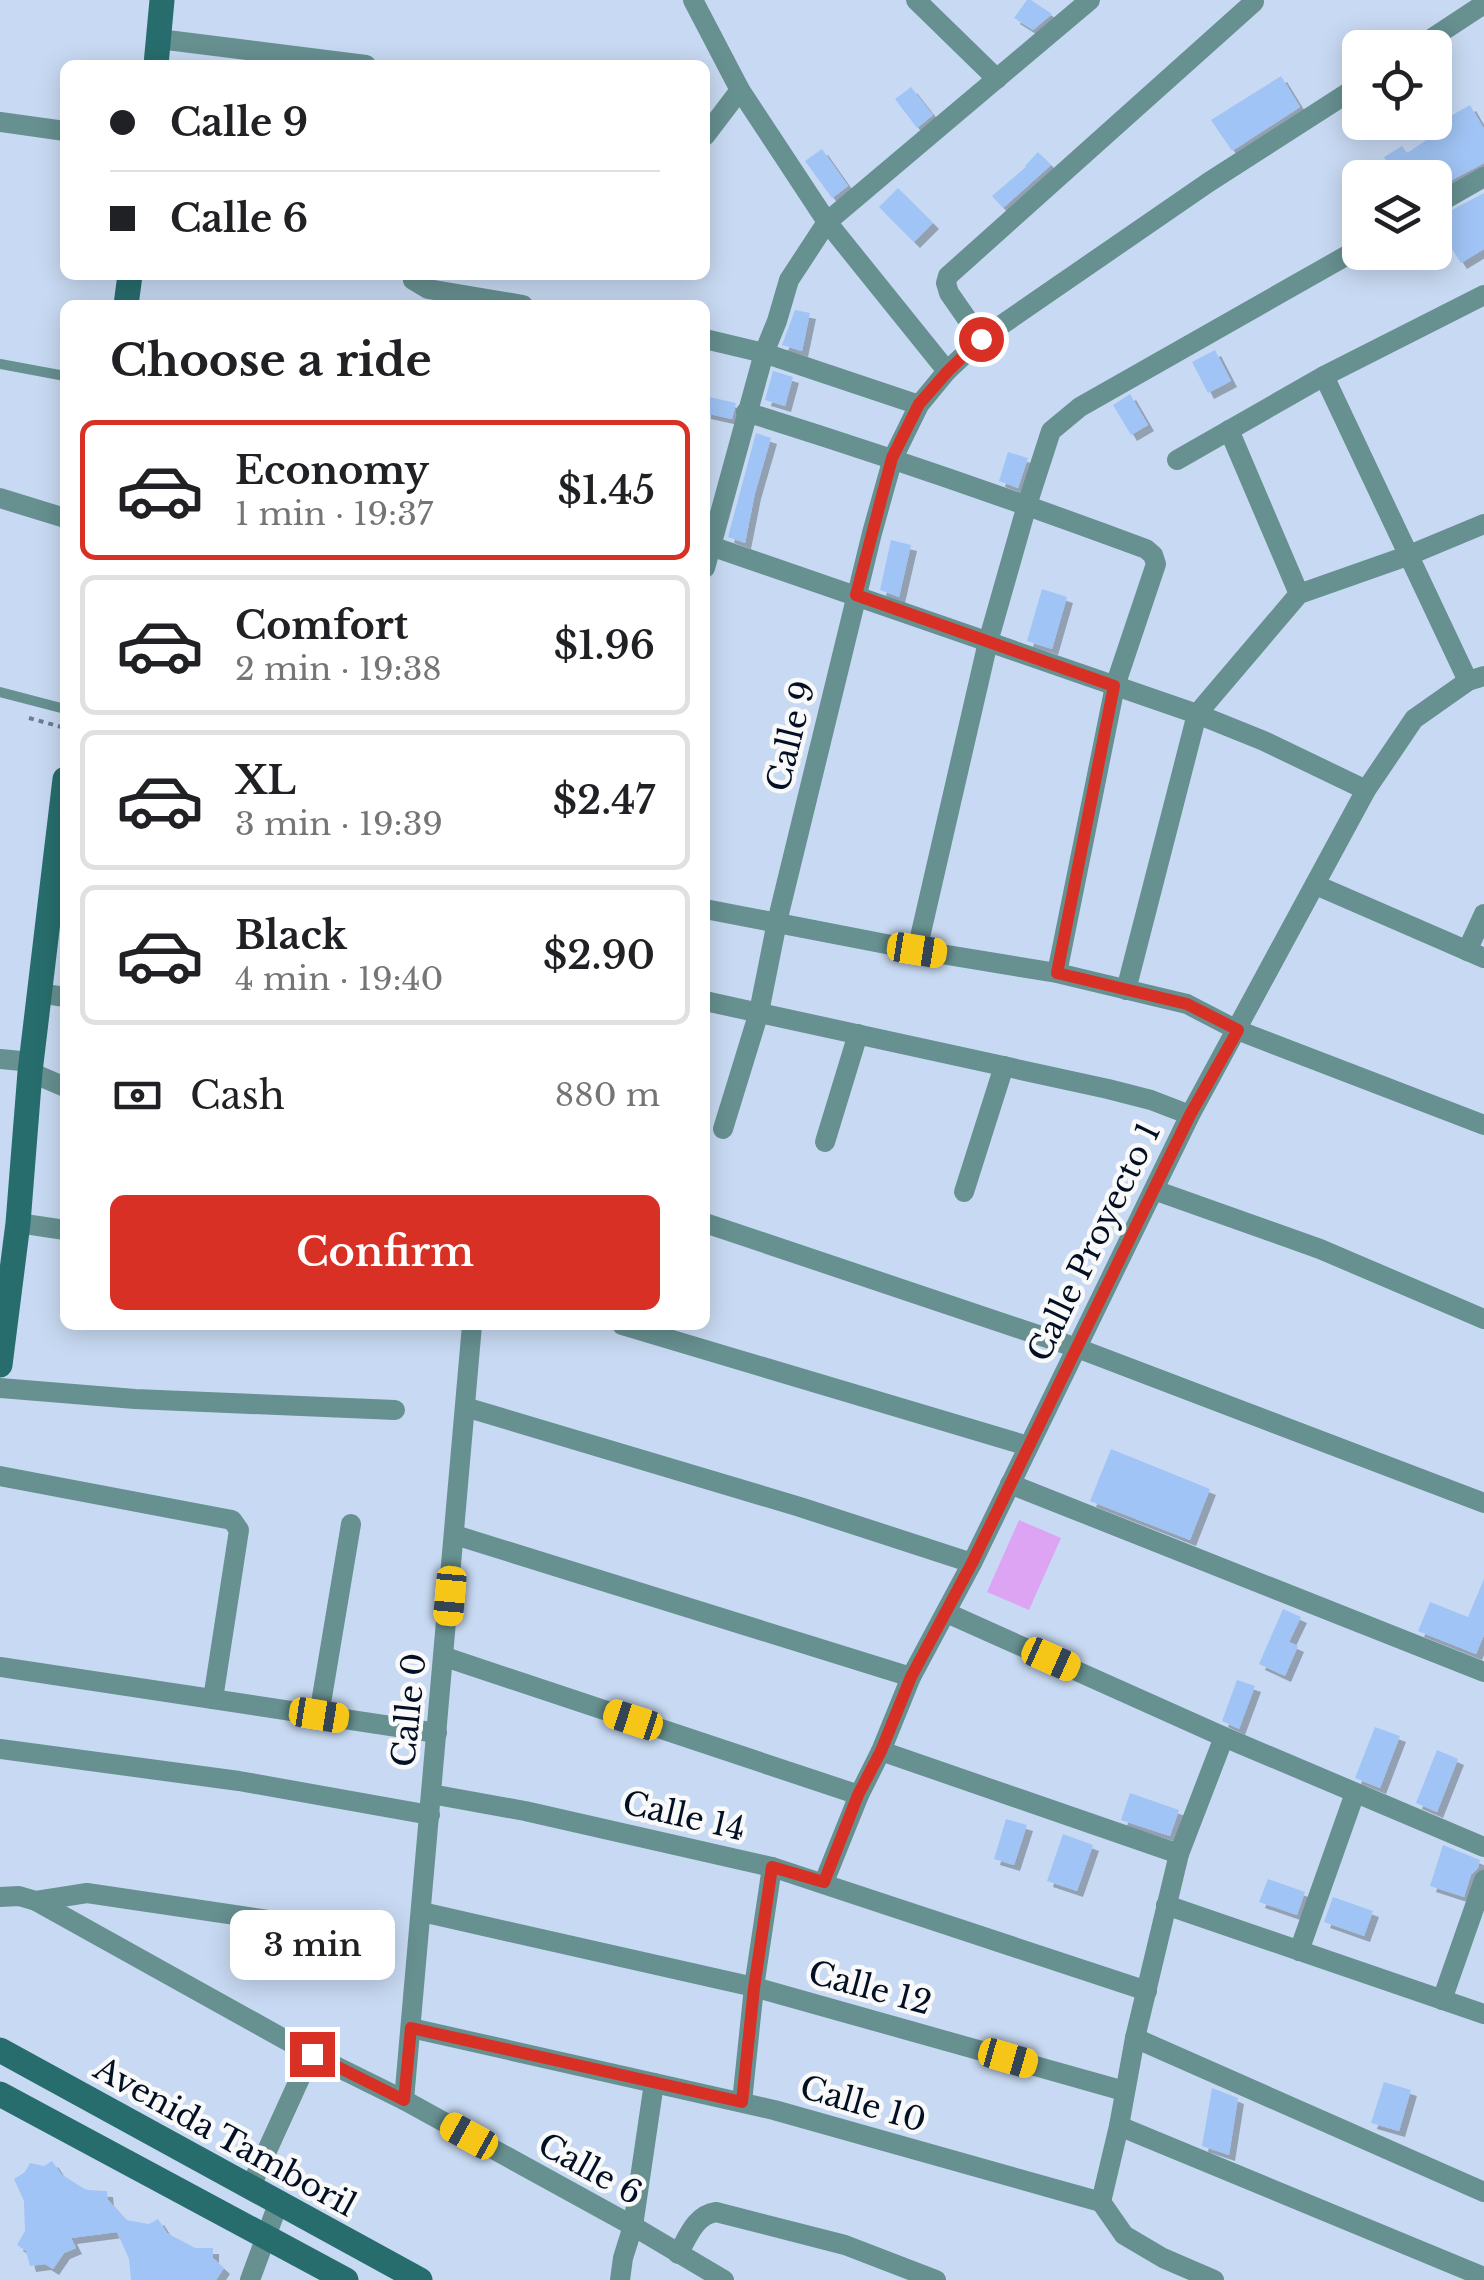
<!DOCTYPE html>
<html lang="en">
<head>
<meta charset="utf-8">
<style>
	:root { --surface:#fff; --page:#f6f6f6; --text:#202124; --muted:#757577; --line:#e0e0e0; --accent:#d93025 }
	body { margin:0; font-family:"Libre Baskerville",serif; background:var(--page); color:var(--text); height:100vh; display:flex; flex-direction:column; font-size:38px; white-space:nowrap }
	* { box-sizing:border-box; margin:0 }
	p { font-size:32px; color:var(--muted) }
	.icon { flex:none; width:55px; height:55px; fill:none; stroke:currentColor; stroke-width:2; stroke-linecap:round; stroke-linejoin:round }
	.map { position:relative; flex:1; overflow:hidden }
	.panel { position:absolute; left:60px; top:300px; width:650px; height:1030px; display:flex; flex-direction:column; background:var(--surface); border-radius:15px; box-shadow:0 5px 25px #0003 }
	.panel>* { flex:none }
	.guide { position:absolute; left:60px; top:60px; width:650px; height:220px; border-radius:15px; box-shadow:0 5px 25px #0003; display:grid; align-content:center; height:220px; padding:0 50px; background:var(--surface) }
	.tools { position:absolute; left:1342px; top:30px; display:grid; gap:20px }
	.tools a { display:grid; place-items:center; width:110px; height:110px; border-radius:15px; background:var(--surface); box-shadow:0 5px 25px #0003; font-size:50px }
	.end { position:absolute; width:45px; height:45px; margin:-22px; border:12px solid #d93025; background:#fff; box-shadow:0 0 0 5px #fff }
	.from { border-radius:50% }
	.bubble { position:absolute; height:70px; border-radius:15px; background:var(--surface); box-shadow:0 5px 25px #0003; font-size:32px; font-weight:600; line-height:70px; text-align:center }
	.car { position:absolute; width:30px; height:60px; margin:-30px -15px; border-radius:12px; box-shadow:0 0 8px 2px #0007; background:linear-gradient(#f5c518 24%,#345 0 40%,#f5c518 0 76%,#345 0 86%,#f5c518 0) }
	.guide b { display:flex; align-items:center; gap:35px; height:95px; font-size:38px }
	.guide b+b { border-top:2px solid var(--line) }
	.guide i { width:25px; height:25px; background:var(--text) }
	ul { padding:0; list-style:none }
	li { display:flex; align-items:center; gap:30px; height:140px; margin:0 20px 15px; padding:0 30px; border:5px solid var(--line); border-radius:15px }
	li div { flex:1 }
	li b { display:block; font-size:38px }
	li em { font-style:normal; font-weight:600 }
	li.active { border-color:var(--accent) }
	li>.icon { width:90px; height:90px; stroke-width:1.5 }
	h2 { padding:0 50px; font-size:45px; line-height:120px }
	.pay { display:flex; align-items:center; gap:25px; height:110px; padding:0 50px; font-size:38px }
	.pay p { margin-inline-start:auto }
	.cta { display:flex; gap:20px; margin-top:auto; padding:20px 50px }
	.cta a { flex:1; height:115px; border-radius:15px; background:var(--accent); color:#fff; font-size:40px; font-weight:600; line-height:115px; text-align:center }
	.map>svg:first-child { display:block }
</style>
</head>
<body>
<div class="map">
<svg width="1484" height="2280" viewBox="0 0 1484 2280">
	<defs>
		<filter id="shadow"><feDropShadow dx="6" dy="6" stdDeviation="0" flood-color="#0004"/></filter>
	</defs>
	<rect width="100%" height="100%" fill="#c8daf3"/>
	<path fill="#dda4f4" d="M1019,1520L1061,1538L1029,1610L987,1592Z"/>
	<g fill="#a0c4f5" filter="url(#shadow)">
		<path d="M1027,0H1031L1052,14L1033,30L1014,18Z"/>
		<path d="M1281,76L1300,107L1232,151L1211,120Z"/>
		<path d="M911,87L933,115L917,128L895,99Z"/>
		<path d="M1470,105L1484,129V163L1435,189V178H1397L1384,157L1402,146L1407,153L1451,124L1447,118Z"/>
		<path d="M822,149L848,186L832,198L805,161Z"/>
		<path d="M1038,152L1051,165L1003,208L992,196L1026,167L1025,166Z"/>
		<path d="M898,188L933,223L914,242L879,207Z"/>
		<path d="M1484,193V249L1461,263L1435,222V219Z"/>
		<path d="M795,310L810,313L802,351L782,345Z"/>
		<path d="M1215,350L1231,381L1208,393L1192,362Z"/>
		<path d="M773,371L793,377L785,406L765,400Z"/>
		<path d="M1130,394L1148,425L1131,435L1113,405Z"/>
		<path d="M705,396L736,403L732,419L705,413Z"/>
		<path d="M756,433L771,438L755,493L745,543L728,537Z"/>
		<path d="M1008,452L1028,458L1018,488L999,481Z"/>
		<path d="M891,540L911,545L899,597L880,590Z"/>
		<path d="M1042,589L1067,597L1052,649L1027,641Z"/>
		<path d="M1111,1449L1210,1489L1190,1540L1090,1501Z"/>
		<path d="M1484,1579V1635L1476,1654L1418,1631L1430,1602L1468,1617Z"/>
		<path d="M1283,1609L1301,1617L1289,1642L1298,1646L1285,1676L1259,1664Z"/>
		<path d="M1237,1680L1255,1686L1239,1729L1222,1721Z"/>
		<path d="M1375,1727L1400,1736L1380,1788L1355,1778Z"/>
		<path d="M1437,1750L1458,1759L1437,1812L1416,1803Z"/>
		<path d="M1130,1793L1179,1810L1170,1836L1121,1820Z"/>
		<path d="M1006,1819L1027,1825L1014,1865L994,1859Z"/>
		<path d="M1063,1834L1093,1845L1077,1891L1047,1881Z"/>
		<path d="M1443,1845L1480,1860L1478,1868L1471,1875L1464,1897L1430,1886Z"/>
		<path d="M1268,1879L1305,1892L1297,1915L1259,1902Z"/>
		<path d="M1333,1897L1373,1911L1364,1936L1324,1922Z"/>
		<path d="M1384,2082L1411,2090L1399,2131L1371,2123Z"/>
		<path d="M1212,2088L1238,2098L1229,2155L1202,2146Z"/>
		<path d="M52,2161L61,2174L83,2188L88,2190L107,2191L108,2200L126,2220L149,2224L158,2219L167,2233L184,2242L195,2248H213V2258L224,2268L216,2280H131L129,2259L117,2232L71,2238L76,2248L64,2253L53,2269L45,2264L30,2266L26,2251L17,2245L25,2231L24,2201L14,2179L25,2172L30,2163L44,2166Z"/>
	</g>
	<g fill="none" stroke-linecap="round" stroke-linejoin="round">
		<path stroke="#6c7c93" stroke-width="4" stroke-dasharray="5 5" stroke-linecap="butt" d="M29,718L65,728"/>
		<g stroke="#679090" stroke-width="10">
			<path d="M0,364L65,376"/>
			<path d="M0,692L65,709"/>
		</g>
		<g stroke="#679090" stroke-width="20">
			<path d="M693,0L740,90L827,222L947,371"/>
			<path d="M916,0L997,79"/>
			<path d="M159,39L366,65"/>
			<path d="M1417,48L1484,4"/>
			<path d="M0,122L65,131"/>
			<path d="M705,136L740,90"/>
			<path d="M1435,205L1484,177"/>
			<path d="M412,275L413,280L428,289L523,305"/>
			<path d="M705,339L764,353L919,405"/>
			<path d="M981,339L949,293L946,283L948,276L1254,2"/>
			<path d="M1324,376L1468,681"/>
			<path d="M746,412C881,454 1014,500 1146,549L1153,555L1156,564L1115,686L1057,973"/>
			<path d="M1229,430L1299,594"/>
			<path d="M1177,460L1324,376L1484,295"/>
			<path d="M0,498L65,518"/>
			<path d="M705,544L1197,714L1264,741L1366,790"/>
			<path d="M705,568L764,353L777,321L789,280L827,222L1090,0"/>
			<path d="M1316,885L1484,958"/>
			<path d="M705,909L917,950L1057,973L1187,1004L1237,1030L1484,1125"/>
			<path d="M917,950L988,642L1027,505L1051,431L1080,407L1360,248"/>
			<path d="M1467,951L1484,914"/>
			<path d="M1126,990L1197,714L1299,594L1407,556L1484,524"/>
			<path d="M39,993L65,997"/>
			<path d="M705,1001L1108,1089L1151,1100L1190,1115"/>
			<path d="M0,1059L32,1062"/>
			<path d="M30,1072L65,1087"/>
			<path d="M723,1129L759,1012L777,922L872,533L893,458L919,405L947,371L981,339L1209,182L1360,85"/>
			<path d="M825,1142L858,1034"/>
			<path d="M1154,1190L1320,1249L1484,1319"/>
			<path d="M964,1192L1004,1066"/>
			<path d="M18,1223L65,1230"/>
			<path d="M705,1223L1077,1348L1484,1503"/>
			<path d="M622,1325L1028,1446"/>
			<path d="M0,1388L135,1399L395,1410"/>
			<path d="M465,1407L800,1507L972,1563"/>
			<path d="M0,1476L232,1520L239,1530L213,1699"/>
			<path d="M1010,1484L1484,1672"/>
			<path d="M455,1535L911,1677"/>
			<path d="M947,1613L1224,1737L1484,1847"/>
			<path d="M445,1657L859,1795"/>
			<path d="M0,1667L437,1733"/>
			<path d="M319,1715L351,1524"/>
			<path d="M0,1749L239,1781L430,1815"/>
			<path d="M881,1751L1179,1854"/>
			<path d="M431,1794L525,1811L772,1867L1147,1991"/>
			<path d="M824,1882L859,1795L881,1751L911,1677L972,1563L1190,1115L1366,790L1414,719L1468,681L1484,676"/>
			<path d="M0,1897L19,1896L36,1901L311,2054L404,2100L633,2226L724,2280"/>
			<path d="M36,1901L87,1893L308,1926"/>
			<path d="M1166,1905L1484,2014"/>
			<path d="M422,1912L754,1987L1124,2091"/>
			<path d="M1299,1951L1355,1793"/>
			<path d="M1442,2000L1484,1880"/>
			<path d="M411,2028L774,2110L1101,2202L1124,2235L1163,2258L1214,2280"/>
			<path d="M1135,2038L1484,2192"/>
			<path d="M404,2100L472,1325"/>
			<path d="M742,2102L754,1987L772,1867"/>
			<path d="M1119,2126L1484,2277"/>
			<path d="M250,2188L311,2054"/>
			<path d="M1101,2202L1119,2126L1135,2038L1179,1854L1224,1737"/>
			<path d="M678,2254C688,2237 695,2215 716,2212L845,2245L936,2280"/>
			<path d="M250,2280L278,2204"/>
			<path d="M620,2280L623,2258L633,2226L654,2083"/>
		</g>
		<g stroke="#286d6d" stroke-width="25">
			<path d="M156,65L162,0"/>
			<path d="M126,305L130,275"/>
			<path d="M0,1365L18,1223L30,1072L65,779"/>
			<path d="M0,2050L420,2280"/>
			<path d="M0,2094L346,2280"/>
		</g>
	</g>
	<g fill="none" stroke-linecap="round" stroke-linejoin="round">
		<path stroke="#d93025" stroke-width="12" d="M312,2054L404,2100L411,2028L742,2102L754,1988L772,1867L824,1882L858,1795L881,1751L911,1677L972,1563L1190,1115L1238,1030L1187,1004L1057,973L1114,686L856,595L892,458L919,404L948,371L981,339"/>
	</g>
	<g text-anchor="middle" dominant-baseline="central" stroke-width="9" stroke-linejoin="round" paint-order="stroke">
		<g font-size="32" fill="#020f24" stroke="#f9f9f9">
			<text transform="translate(791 736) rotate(-76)">Calle 9</text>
			<text transform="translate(1094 1242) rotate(-64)">Calle Proyecto 1</text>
			<text transform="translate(409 1710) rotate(-84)">Calle 0</text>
			<text transform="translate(684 1816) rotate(13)">Calle 14</text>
			<text transform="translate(870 1988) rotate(15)">Calle 12</text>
			<text transform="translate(863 2104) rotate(16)">Calle 10</text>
			<text transform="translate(225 2137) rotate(29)">Avenida Tamboril</text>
			<text transform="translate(590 2169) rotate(29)">Calle 6</text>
		</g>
	</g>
</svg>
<div class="tools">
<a><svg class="icon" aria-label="locate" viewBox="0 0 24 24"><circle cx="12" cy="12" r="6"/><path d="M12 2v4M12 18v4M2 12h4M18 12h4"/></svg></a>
<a><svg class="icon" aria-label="layers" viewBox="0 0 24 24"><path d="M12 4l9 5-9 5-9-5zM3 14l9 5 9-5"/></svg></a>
</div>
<i class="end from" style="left:981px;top:339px"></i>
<i class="end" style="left:312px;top:2054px"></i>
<div class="bubble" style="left:230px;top:1910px;width:165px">3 min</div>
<i class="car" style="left:917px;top:950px;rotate:99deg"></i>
<i class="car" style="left:450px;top:1596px;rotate:185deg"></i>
<i class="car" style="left:1051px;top:1659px;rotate:114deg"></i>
<i class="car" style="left:319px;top:1715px;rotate:99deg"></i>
<i class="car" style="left:633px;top:1720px;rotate:288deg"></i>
<i class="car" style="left:1008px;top:2058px;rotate:106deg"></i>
<i class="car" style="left:469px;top:2136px;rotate:299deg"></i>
<div class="guide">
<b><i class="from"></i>Calle 9</b>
<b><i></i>Calle 6</b>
</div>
<section class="panel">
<h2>Choose a ride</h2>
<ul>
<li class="active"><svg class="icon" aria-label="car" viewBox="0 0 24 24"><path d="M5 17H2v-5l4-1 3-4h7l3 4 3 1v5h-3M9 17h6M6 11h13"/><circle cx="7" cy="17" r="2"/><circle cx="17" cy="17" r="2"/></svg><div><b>Economy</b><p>1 min · 19:37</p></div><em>$1.45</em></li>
<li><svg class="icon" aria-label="car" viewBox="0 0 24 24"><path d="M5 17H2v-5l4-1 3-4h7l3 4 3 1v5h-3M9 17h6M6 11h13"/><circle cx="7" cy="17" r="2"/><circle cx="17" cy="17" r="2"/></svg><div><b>Comfort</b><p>2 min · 19:38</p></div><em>$1.96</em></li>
<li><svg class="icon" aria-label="car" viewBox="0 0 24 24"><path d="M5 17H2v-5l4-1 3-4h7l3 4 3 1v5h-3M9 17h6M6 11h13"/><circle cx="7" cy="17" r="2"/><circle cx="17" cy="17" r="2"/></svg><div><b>XL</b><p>3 min · 19:39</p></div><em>$2.47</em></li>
<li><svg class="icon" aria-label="car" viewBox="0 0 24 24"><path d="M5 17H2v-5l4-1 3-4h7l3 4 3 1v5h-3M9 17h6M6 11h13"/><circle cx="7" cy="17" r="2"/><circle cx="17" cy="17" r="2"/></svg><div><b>Black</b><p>4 min · 19:40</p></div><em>$2.90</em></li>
</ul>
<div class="pay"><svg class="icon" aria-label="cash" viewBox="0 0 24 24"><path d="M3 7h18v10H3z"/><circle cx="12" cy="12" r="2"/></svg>Cash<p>880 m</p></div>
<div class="cta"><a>Confirm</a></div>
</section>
</div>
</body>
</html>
